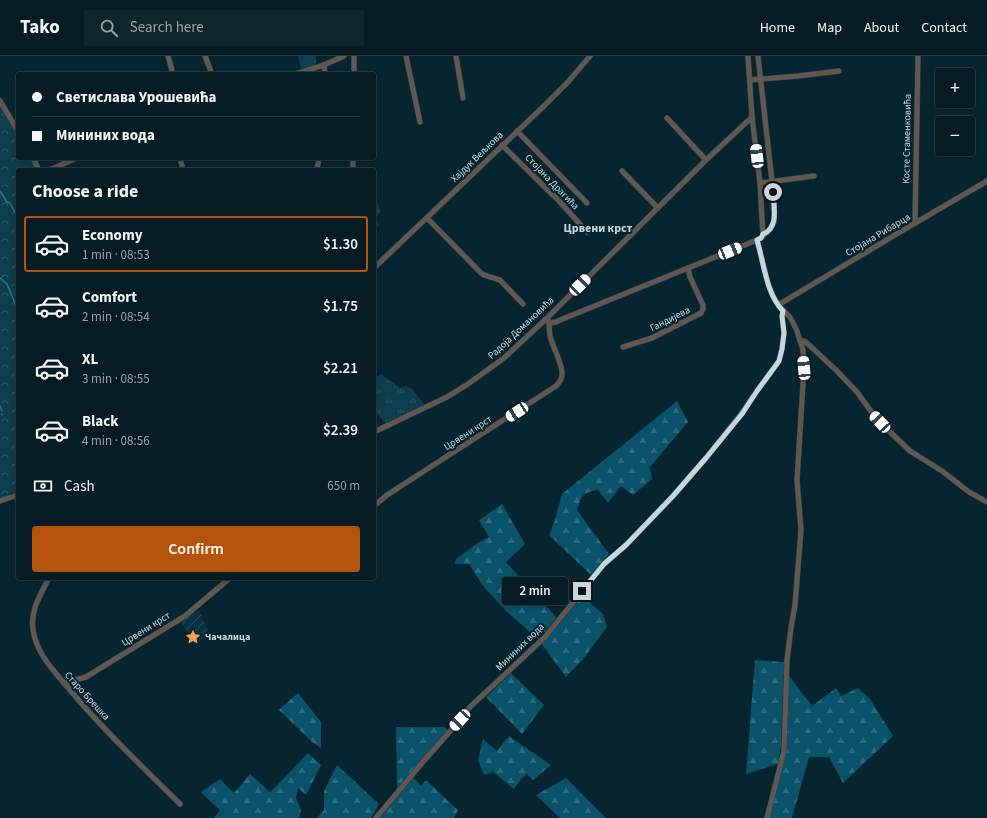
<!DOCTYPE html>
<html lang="en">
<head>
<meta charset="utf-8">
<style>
	:root { --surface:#051c24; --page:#0e252c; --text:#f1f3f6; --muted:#97a1a6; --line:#263a41; --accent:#b45309 }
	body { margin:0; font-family:"Source Sans 3",sans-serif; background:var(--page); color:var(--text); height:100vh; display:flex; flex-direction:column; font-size:15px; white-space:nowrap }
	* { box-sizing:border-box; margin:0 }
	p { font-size:13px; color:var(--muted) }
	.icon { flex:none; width:22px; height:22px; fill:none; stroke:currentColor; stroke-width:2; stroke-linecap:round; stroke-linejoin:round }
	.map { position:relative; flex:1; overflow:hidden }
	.panel { position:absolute; left:16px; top:112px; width:360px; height:412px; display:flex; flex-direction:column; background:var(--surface); border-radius:4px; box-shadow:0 2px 6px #0003,0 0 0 1px var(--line) }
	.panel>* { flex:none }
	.hud { position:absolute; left:16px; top:16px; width:360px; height:88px; border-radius:4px; box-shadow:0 2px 6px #0003,0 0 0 1px var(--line); display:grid; align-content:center; height:88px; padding:0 16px; background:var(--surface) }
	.fabs { position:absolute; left:935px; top:12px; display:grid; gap:8px }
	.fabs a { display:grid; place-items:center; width:40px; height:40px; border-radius:4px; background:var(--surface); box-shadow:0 2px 6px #0003,0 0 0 1px var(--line); font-size:20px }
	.end { position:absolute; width:18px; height:18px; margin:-9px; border:5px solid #c6d6dd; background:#111; box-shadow:0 0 0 2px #111 }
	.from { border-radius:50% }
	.bubble { position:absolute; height:28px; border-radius:4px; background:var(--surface); box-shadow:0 2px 6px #0003,0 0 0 1px var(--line); font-size:13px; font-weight:600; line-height:28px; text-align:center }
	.car { position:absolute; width:12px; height:24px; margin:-12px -6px; border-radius:5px; box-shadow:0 0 3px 1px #0007; background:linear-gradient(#fff 24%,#345 0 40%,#fff 0 76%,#345 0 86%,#fff 0) }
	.hud b { display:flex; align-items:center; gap:14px; height:38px; font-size:15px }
	.hud b+b { border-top:1px solid var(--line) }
	.hud i { width:10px; height:10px; background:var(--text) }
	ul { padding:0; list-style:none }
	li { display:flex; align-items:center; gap:12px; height:56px; margin:0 8px 6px; padding:0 8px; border:2px solid transparent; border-radius:4px }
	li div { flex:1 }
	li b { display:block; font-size:15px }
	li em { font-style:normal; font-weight:600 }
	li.active { border-color:var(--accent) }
	li>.icon { width:36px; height:36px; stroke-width:1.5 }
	h2 { padding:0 16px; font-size:18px; line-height:48px }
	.pay { display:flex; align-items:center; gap:10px; height:44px; padding:0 16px; font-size:15px }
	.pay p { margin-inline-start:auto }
	.primary-button { display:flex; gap:8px; margin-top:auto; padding:8px 16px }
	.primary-button a { flex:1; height:46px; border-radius:4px; background:var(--accent); color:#fff; font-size:16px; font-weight:600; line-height:46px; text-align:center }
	header { display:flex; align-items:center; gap:24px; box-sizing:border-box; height:56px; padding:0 20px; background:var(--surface); border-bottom:1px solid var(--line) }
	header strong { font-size:19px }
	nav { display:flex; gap:22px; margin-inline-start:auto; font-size:14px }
	.search { width:280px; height:36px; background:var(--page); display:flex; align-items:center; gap:10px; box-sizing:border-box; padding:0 14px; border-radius:4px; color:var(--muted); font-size:15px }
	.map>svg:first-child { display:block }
</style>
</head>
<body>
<header>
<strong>Tako</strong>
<div class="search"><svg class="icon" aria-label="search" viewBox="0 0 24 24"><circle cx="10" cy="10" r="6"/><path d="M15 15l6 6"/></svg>Search here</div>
<nav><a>Home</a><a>Map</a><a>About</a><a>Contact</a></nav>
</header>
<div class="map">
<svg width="987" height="762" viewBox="0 0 987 762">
	<defs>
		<pattern id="industrial-furrows" width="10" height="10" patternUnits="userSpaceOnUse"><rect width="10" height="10" fill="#093240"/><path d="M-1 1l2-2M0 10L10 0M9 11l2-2" fill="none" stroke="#2b4f5b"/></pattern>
		<pattern id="grass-tufts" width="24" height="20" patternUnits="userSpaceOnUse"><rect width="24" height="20" fill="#0e3d4d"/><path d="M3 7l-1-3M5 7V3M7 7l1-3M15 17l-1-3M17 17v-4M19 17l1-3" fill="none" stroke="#305866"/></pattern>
		<pattern id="forest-firs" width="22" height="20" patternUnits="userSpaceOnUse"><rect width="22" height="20" fill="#095269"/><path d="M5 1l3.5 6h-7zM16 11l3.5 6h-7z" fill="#2b6a7e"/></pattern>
		<pattern id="park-crowns" width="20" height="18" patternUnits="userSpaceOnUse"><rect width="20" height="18" fill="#0e3d4d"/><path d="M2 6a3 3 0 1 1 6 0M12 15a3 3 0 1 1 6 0" fill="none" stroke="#305866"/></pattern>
	</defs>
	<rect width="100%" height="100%" fill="#072530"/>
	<path fill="url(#industrial-furrows)" d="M199,554L210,579L195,588L181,566Z"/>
	<g fill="url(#grass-tufts)">
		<path d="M298,0H316V9L301,13Z"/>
		<path d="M374,143L379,149L380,156C376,161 376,163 379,169L374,173Z"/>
		<path d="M381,318L400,332L406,330L412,333L425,349L385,367L374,354V323Z"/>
	</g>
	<g fill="url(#forest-firs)">
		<path d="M677,345L688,366L650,411L652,423L633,439L621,430L608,447L598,434C582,437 582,439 577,454L609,498L591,519L549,479L555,464L562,438Z"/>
		<path d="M502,448L525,488L506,506L556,561L548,572L538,583L506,555L483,530L469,508H455L456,503L478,487L489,481L479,464Z"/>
		<path d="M582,540L603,558L607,571L583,603L566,621L541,587L558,569Z"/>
		<path d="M755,604L784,606L781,690L778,708L746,718Z"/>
		<path d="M511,617L544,649L522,678L486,641Z"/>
		<path d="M787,617L812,650L836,632L841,640L858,632L870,643L893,680L843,727L829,701H809L792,762H768L784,695Z"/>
		<path d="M298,637L321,666V692L311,685L279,654Z"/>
		<path d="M396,671H444L448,674L397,732Z"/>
		<path d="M509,680L551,709L533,724L527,718L521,723L514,733L493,716L484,719L478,704L483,683L497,695Z"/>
		<path d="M308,697L321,709L306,739L298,732L296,742L301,754L299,762H214L220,754L212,747L201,736L220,723L234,737L250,718L270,736L284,722Z"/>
		<path d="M337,709L379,748L371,762H317L324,754V735Z"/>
		<path d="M413,721L421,730L426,724L458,754L454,762H380L379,761Z"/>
		<path d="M566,722L606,762H560L536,739Z"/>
	</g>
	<path fill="url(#park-crowns)" d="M0,45L18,75V102H33L39,114H18V439L0,445Z"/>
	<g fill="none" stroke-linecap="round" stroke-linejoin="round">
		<g stroke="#1f7a98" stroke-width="1.5">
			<path d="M0,135L7,146L10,147L18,162"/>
			<path d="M0,222L7,228L18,255"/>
			<path d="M0,350L2,355"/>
			<path d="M2,358V359"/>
		</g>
		<defs>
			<g id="minor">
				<path d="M168,0L173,18"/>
				<path d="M205,0L212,18"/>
				<path d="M406,0L420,66"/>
				<path d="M456,0L463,42"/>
				<path d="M758,0L772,125L774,158V166L770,173L766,177L763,178"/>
				<path d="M324,9L325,18"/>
				<path d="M295,18L324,9L344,0"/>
				<path d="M354,18V0"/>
				<path d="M750,24L798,20L839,15"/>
				<path d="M0,45L18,75"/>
				<path d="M667,62L706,104"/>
				<path d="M517,75L587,147"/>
				<path d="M502,89L560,146L587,176"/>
				<path d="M33,102L39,114"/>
				<path d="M180,102L183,114"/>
				<path d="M49,114L77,102"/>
				<path d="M317,114L319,102"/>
				<path d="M353,114V102"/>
				<path d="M622,115L658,152"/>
				<path d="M760,127L814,120"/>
				<path d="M427,162L481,217L484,219L500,224L523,248"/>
				<path d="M915,167L918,0"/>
				<path d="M757,184L768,227L772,238L778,249L790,261L797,275L803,294L804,312L797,424L801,474L795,549L791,572L787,604L784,695L767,762"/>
				<path d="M374,212L544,50L568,26L590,0"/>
				<path d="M778,249L905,173L987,125"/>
				<path d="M549,267L556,266L565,262C629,236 693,210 757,184L761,182L763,180L760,127L752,61L748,0"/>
				<path d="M800,285H804L808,288L836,314L857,336L873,358L887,373L910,395L942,415L969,436L987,446"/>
				<path d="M623,291L652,282L701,257L703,253V249L690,221L688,212"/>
				<path d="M374,376L447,341L468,328L504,302L547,262L706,104L752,61"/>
				<path d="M0,445L18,439"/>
				<path d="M374,450L387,439L556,330C559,327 562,324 562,319C563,308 553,292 550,280C549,275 550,269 548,264"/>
				<path d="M49,522C41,538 30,554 33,573C36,598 55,616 70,634C104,675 143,711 180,748"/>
				<path d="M64,627L86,621L185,560L230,522"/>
				<path d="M376,762L422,707L460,664L470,651L545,581L604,508L626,489L673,440L706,402L741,358L757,335L779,305L782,293L784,277L782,260L783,255"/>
			</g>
		</defs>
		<use href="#minor" stroke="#26414c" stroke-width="6"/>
		<use href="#minor" stroke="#615750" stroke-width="5"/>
	</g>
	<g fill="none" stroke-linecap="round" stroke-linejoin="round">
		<path stroke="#c6d6dd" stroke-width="5" d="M582,535L604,508L626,489L673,440L706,402L742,358L757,335L779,305L782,293L784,277L782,260L783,255C766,238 764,207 757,184L761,182L763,178C779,173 774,149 773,136"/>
	</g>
	<defs>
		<symbol id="sight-bare" viewBox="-9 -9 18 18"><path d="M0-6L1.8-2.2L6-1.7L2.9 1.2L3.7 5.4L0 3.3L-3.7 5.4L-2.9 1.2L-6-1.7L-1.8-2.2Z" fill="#fc9e52" stroke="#072530" stroke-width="2.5" paint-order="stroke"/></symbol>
	</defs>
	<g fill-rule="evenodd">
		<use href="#sight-bare" x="182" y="570" width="22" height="22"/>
	</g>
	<g text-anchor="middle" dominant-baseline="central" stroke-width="4" stroke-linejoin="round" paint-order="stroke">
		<g font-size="10" fill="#c6d6dd" stroke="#072530">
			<text transform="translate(907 83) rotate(-89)">Косте Стаменковића</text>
			<text transform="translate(477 101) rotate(-44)">Хајдук Вељкова</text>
			<text transform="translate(552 126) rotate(46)">Стојана Драгића</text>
			<text transform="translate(878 179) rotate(-31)">Стојана Рибарца</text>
			<text transform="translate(670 263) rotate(-27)">Гандијева</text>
			<text transform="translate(521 272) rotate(-43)">Радоја Домановића</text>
			<text transform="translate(468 377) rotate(-33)">Црвени крст</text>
			<text transform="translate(146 573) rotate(-32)">Црвени крст</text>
			<text transform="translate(520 591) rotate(-44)">Мининих вода</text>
			<text transform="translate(87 640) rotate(48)">Старо Брешка</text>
		</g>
		<g font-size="10" font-weight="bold" fill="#c6d6dd" stroke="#072530" text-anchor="start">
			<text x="205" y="581">Чачалица</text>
		</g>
		<g font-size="12" font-weight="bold" fill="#c6d6dd" stroke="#072530">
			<text x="598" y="172">Црвени крст</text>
		</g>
	</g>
</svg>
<div class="fabs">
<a>+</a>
<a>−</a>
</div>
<i class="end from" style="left:773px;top:136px"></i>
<i class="end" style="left:582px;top:535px"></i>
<div class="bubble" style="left:502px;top:521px;width:66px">2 min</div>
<i class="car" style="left:757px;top:100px;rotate:354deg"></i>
<i class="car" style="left:730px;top:195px;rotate:68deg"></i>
<i class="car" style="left:580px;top:229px;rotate:45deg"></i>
<i class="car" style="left:804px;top:312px;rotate:355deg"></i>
<i class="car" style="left:517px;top:356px;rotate:237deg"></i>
<i class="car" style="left:880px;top:366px;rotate:317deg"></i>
<i class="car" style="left:460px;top:664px;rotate:223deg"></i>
<div class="hud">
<b><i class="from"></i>Светислава Урошевића</b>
<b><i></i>Мининих вода</b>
</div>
<section class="panel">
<h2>Choose a ride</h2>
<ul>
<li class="active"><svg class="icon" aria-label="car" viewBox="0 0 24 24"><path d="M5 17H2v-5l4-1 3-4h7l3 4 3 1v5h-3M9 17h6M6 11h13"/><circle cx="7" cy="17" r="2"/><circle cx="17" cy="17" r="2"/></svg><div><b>Economy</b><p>1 min · 08:53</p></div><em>$1.30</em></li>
<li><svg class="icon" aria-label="car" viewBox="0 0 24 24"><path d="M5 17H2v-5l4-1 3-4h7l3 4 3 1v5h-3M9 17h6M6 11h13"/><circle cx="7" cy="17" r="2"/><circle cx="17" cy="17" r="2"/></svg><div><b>Comfort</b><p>2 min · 08:54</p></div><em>$1.75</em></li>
<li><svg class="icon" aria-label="car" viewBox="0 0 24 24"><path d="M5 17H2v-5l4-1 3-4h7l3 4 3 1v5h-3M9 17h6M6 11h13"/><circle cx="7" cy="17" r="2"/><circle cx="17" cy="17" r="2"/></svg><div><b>XL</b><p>3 min · 08:55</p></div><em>$2.21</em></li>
<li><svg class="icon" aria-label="car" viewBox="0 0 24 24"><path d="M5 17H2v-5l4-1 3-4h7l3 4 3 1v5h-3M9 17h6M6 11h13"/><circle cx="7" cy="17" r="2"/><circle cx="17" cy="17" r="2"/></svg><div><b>Black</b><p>4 min · 08:56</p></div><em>$2.39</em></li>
</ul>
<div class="pay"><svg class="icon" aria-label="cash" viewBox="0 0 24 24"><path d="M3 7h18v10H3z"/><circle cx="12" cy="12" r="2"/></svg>Cash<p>650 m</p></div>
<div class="primary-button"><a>Confirm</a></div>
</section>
</div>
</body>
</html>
